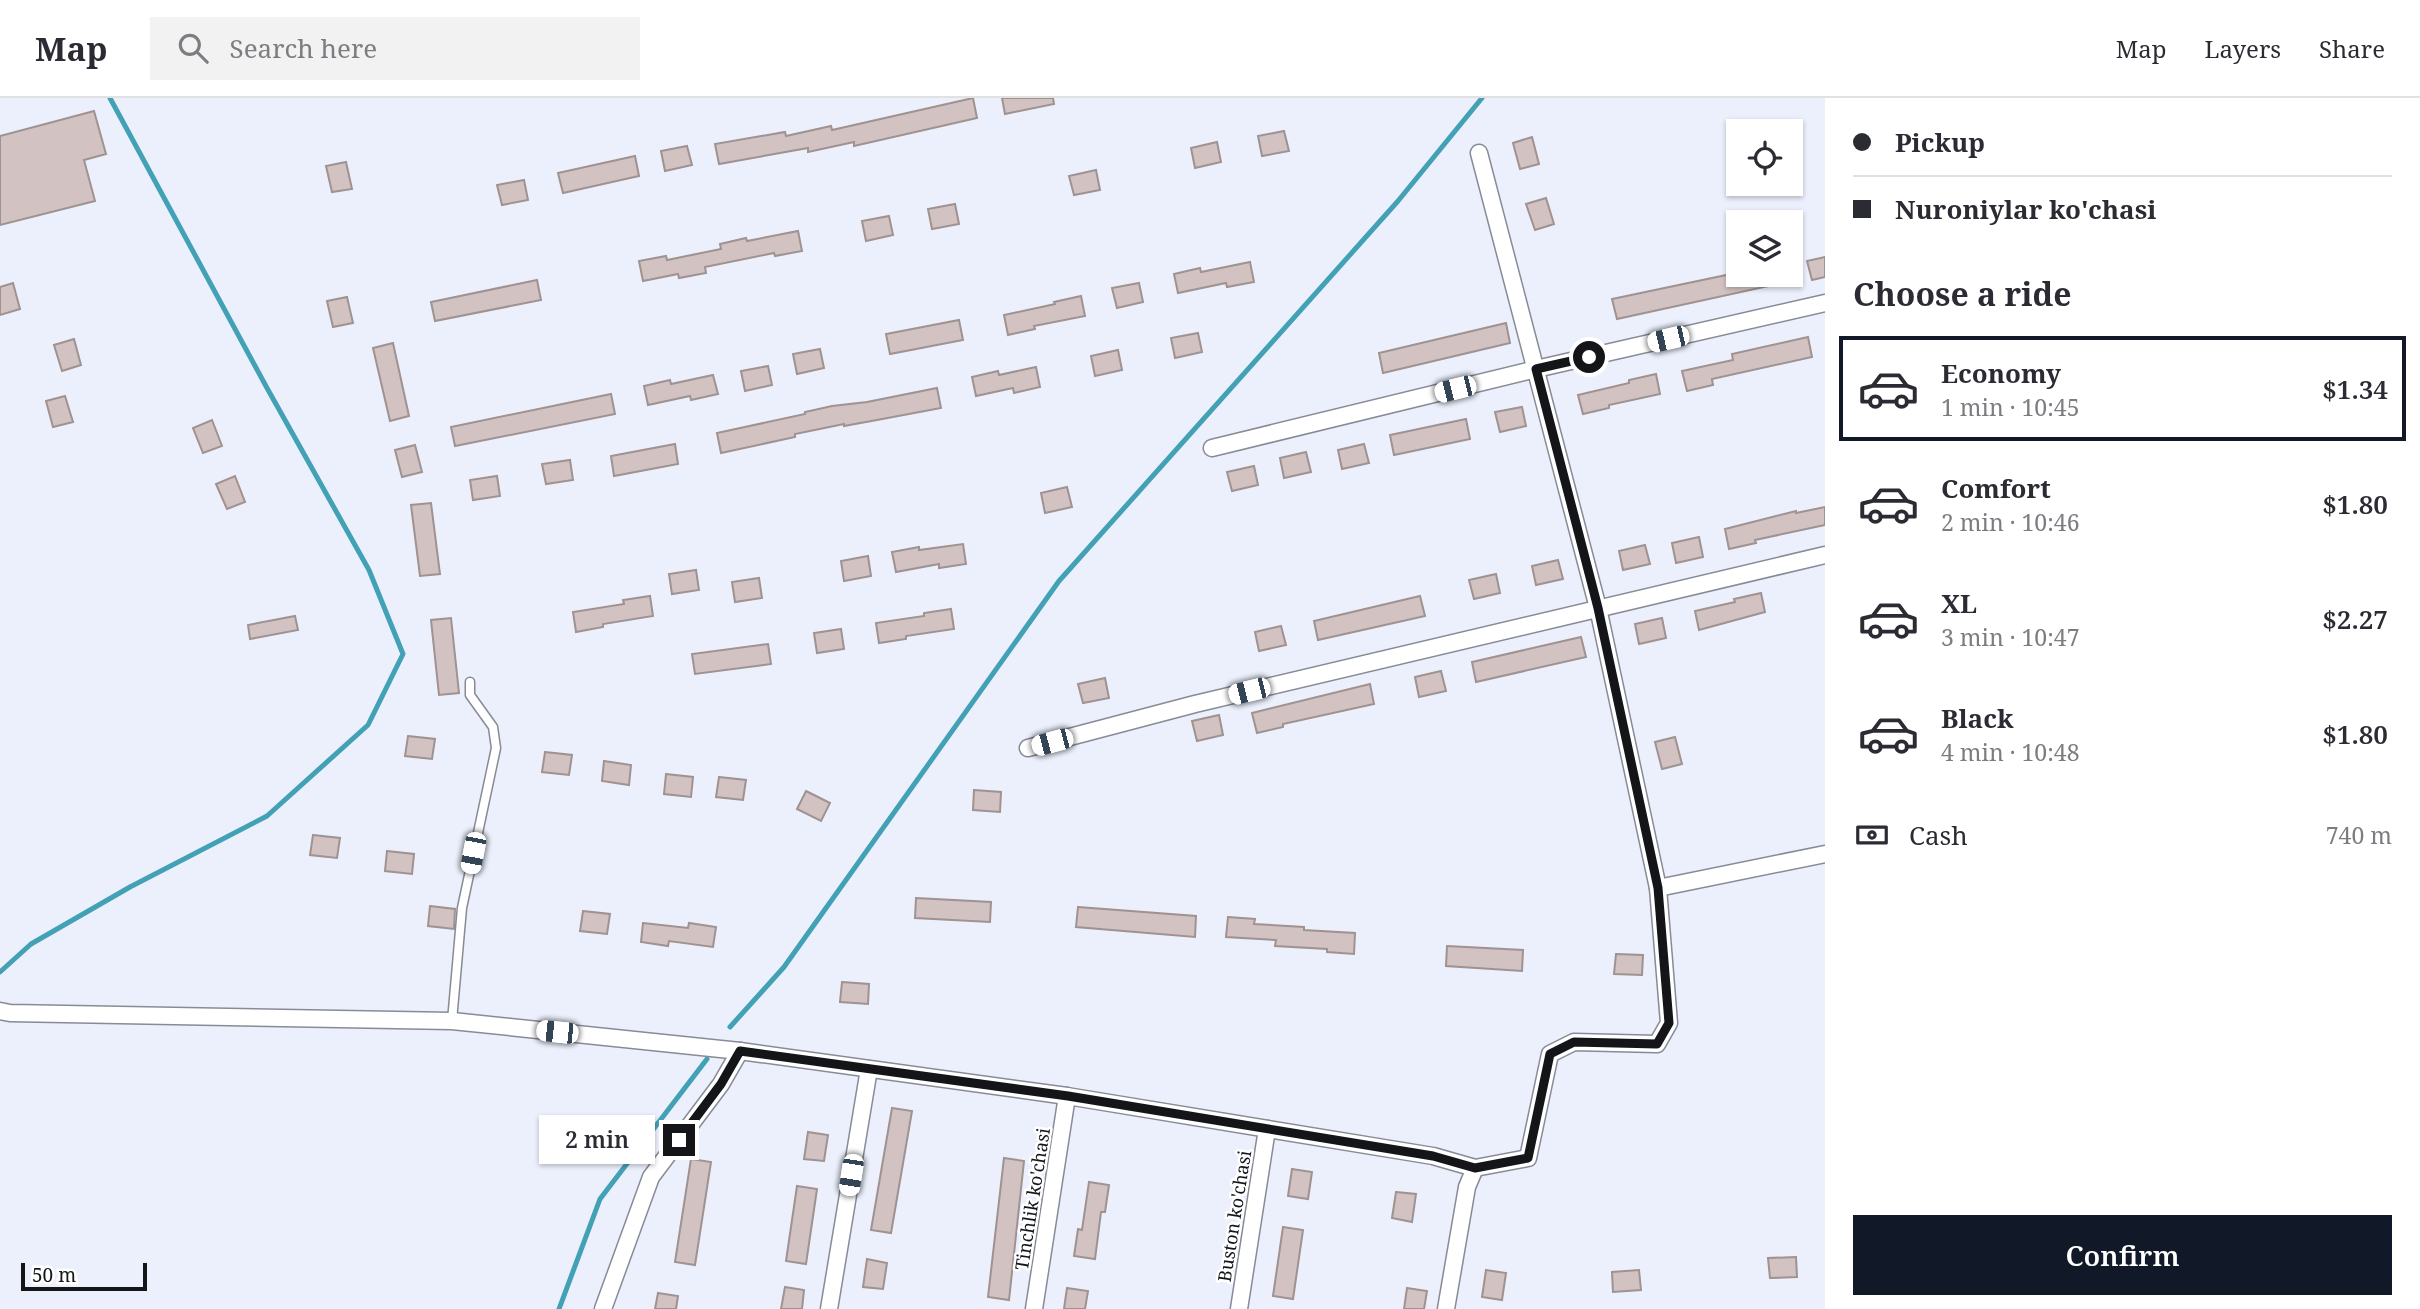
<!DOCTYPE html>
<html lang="en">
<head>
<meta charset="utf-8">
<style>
	:root { --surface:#fff; --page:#f2f2f3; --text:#2b2b33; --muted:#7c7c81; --line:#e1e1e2; --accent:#111827 }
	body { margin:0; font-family:"Noto Serif",serif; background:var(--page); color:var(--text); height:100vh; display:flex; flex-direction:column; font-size:26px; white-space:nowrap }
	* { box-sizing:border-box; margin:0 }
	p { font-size:23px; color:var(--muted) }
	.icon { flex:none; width:38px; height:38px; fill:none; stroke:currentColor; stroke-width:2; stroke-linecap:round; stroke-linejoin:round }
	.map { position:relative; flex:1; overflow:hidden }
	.drawer { display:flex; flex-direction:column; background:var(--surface); width:595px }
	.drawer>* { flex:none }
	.hud { display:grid; align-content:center; height:154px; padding:0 28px; background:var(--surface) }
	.buttons { position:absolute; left:1726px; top:21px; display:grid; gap:14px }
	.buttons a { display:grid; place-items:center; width:77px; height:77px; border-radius:0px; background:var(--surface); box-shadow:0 2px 5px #0004; font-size:35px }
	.scale { position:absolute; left:21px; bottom:18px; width:126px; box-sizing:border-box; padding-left:7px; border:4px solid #131519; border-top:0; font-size:19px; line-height:24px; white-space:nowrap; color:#131519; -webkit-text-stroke:5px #fff; paint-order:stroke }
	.end { position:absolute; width:32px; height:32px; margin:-16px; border:9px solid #131519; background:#fff; box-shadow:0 0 0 4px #fff }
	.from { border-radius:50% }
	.bubble { position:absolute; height:49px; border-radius:0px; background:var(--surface); box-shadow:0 2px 5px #0004; font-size:23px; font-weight:600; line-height:49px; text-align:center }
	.car { position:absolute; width:21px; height:42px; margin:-21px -10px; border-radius:9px; box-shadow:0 0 5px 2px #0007; background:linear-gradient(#fff 24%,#345 0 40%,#fff 0 76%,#345 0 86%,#fff 0) }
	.hud b { display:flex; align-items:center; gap:24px; height:66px; font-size:26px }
	.hud b+b { border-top:2px solid var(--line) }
	.hud i { width:18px; height:18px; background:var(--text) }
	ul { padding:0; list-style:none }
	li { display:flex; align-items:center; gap:21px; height:105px; margin:0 14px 10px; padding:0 14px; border:4px solid transparent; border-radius:0px }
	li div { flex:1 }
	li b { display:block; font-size:26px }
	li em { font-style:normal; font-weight:600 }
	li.selected { border-color:var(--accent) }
	li>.icon { width:63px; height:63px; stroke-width:1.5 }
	h2 { padding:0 28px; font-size:32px; line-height:84px }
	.pay { display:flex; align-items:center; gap:18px; height:77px; padding:0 28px; font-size:26px }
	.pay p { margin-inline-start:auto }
	.cta { display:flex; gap:14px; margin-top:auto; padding:14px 28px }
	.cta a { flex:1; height:80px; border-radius:0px; background:var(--accent); color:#fff; font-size:28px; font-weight:600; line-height:80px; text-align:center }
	header { display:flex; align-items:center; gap:42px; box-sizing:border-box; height:98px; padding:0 35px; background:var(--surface); border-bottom:2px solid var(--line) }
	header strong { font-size:33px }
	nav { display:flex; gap:38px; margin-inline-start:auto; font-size:24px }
	.search { width:490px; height:63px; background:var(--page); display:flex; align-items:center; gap:18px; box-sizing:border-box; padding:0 24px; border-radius:0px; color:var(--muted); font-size:26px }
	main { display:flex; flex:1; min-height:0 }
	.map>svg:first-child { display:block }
</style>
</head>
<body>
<header>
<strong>Map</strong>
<div class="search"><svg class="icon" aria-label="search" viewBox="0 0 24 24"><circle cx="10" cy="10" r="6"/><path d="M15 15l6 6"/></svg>Search here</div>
<nav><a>Map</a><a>Layers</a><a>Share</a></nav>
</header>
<main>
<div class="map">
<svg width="1825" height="1211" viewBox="0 0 1825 1211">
	<rect width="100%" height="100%" fill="#ebf0fc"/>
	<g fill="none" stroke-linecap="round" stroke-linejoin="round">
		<g stroke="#43a1b6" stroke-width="5">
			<path d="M0,874L31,846L130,789L267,718L368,627L403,556L369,472L267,290L110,0"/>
			<path d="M730,929L784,869L1059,483L1398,103L1482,0"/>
			<path d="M559,1211L600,1101L707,961"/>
		</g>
	</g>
	<g fill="#d2c3c2" stroke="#9f9290" stroke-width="2">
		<path d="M973,0L977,20L854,48V44L808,54V50L719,66L715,46L785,34L786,38L831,28L832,32Z"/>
		<path d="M1002,0H1053L1054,6L1005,16Z"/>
		<path d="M94,13L106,56L84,62L95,103L0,127V38Z"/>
		<path d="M1284,33L1289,53L1262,58L1258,38Z"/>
		<path d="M1532,39L1539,66L1520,71L1513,45Z"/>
		<path d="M1217,44L1221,64L1195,70L1191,50Z"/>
		<path d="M687,48L692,67L665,73L661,53Z"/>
		<path d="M635,58L639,78L563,95L558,75Z"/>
		<path d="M346,64L352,91L332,94L326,68Z"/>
		<path d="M1096,72L1100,92L1074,97L1069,78Z"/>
		<path d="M524,82L528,102L502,107L497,87Z"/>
		<path d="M1546,100L1554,126L1535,132L1526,106Z"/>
		<path d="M955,106L959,126L932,131L928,111Z"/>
		<path d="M889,118L893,137L866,143L862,123Z"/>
		<path d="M798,133L802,153L775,158L774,155L705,169L706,175L679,180L678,176L643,183L639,163L666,158L667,162L721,151L720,146L746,140L747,143Z"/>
		<path d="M1825,159V179L1812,182L1807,163Z"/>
		<path d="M1250,164L1254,184L1227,189L1226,185L1178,195L1174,176L1200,170L1201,174Z"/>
		<path d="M1736,175L1737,177H1791V183L1617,221L1612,201Z"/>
		<path d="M537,182L541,202L435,223L431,204Z"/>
		<path d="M13,185L20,211L0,217V189Z"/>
		<path d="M1139,185L1143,204L1117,210L1112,190Z"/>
		<path d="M1081,198L1085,218L1034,228L1035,231L1008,237L1004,217L1055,206L1054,204Z"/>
		<path d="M347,199L353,225L333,229L327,203Z"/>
		<path d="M959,222L963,242L890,256L886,236Z"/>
		<path d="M1506,225L1510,245L1383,275L1379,255Z"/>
		<path d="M1198,235L1202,254L1175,260L1171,240Z"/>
		<path d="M1808,239L1812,259L1712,281L1713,287L1687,293L1682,273L1733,262L1732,256Z"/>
		<path d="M74,241L81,267L62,273L54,247Z"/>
		<path d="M393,245L409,318L390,323L373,250Z"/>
		<path d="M820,251L824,270L797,276L793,256Z"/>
		<path d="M1118,252L1122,272L1095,278L1091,258Z"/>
		<path d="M768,268L772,287L745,293L741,273Z"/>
		<path d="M1036,269L1040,289L1014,295L1013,290L976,298L972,279L998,273L999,277Z"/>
		<path d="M1656,276L1660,296L1609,307V310L1583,316L1578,297L1629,285V282Z"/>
		<path d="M713,277L718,296L691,302L690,298L648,307L644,288L670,282L671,286Z"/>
		<path d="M937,290L941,310L877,322L844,328V326L795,336V339L721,355L717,335L805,316V314L832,308L867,304Z"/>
		<path d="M611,296L615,316L455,348L451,329Z"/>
		<path d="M65,298L73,324L53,329L46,303Z"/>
		<path d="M1522,309L1526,328L1500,334L1495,314Z"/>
		<path d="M1466,321L1470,341L1394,357L1390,337Z"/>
		<path d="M212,322L222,348L203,355L193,330Z"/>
		<path d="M675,346L678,366L614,378L611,358Z"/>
		<path d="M1364,346L1369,365L1342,371L1338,352Z"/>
		<path d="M415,347L422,374L402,379L395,352Z"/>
		<path d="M1306,354L1311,374L1284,380L1280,360Z"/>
		<path d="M570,362L573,382L546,386L542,366Z"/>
		<path d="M1254,368L1258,387L1232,393L1227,374Z"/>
		<path d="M235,378L245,404L227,411L216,386Z"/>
		<path d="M497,378L500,398L473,402L470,382Z"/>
		<path d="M1067,389L1072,409L1045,415L1041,395Z"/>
		<path d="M431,405L440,476L420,478L411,407Z"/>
		<path d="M1825,409V427L1755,442L1756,445L1729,451L1725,431L1796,413V415Z"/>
		<path d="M1699,439L1703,459L1676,465L1672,445Z"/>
		<path d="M963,446L966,466L939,470V466L896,474L892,454L919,449V452Z"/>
		<path d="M1645,447L1650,466L1623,472L1619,453Z"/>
		<path d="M868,458L871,478L844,483L841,463Z"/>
		<path d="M1558,462L1563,481L1536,487L1532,468Z"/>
		<path d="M696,472L699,492L672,496L669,476Z"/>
		<path d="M1496,476L1500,495L1474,501L1469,482Z"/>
		<path d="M759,480L762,500L735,504L732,484Z"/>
		<path d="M1761,495L1765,514L1699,532L1695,513L1735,504L1734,501Z"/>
		<path d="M650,498L653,518L603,526V529L576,534L573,514L624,506L623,502Z"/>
		<path d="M1420,498L1425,518L1318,542L1314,523Z"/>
		<path d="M951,511L954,531L906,538V541L879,545L876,525L924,518V515Z"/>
		<path d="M295,518L298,532L250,541L248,527Z"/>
		<path d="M451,520L459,595L439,597L431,522Z"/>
		<path d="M1662,520L1666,540L1639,546L1635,526Z"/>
		<path d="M1281,528L1286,547L1259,553L1255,534Z"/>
		<path d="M841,531L844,551L817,555L814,535Z"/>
		<path d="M1581,539L1586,559L1476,584L1472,564Z"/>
		<path d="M768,546L771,566L695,576L692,556Z"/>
		<path d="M1441,573L1446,593L1419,599L1415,579Z"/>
		<path d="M1105,580L1109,600L1083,605L1078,586Z"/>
		<path d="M1370,586L1374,606L1283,626V629L1257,635L1252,615Z"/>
		<path d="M1219,617L1223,637L1197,643L1192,623Z"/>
		<path d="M408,638L435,641L432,661L405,658Z"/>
		<path d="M1675,639L1682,666L1662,671L1655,644Z"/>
		<path d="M545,654L572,657L569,677L542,674Z"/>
		<path d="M604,663L631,667L629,687L602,683Z"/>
		<path d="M666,676L693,679L691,699L664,696Z"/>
		<path d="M719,679L746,682L743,702L716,699Z"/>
		<path d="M974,692L1001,694L1000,714L973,712Z"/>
		<path d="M806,693L830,705L821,723L797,711Z"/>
		<path d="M313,737L340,740L337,760L310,757Z"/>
		<path d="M387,753L414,756L412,776L385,773Z"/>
		<path d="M916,800L991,804L990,824L915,820Z"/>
		<path d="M430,808L455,811L454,831L428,828Z"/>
		<path d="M1078,809L1196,818L1195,839L1076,829Z"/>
		<path d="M583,813L610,816L607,836L580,833Z"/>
		<path d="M1228,819L1255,821L1254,826L1304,829V832L1355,835L1354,856L1327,854V851L1275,848L1276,842L1226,839Z"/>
		<path d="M643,825L688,830L689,825L716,829L713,849L669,843L668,848L641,844Z"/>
		<path d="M1447,848L1523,852L1522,873L1446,868Z"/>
		<path d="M1616,856L1643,857L1642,877L1614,876Z"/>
		<path d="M842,884L869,886L868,906L840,904Z"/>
		<path d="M892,1010L912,1013L891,1135L871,1132Z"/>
		<path d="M808,1034L828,1037L824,1063L804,1061Z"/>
		<path d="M1004,1060L1024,1063L1009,1202L988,1199Z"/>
		<path d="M691,1061L711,1064L695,1167L675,1164Z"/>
		<path d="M1292,1071L1312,1074L1308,1101L1288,1098Z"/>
		<path d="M1089,1084L1109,1087L1105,1114H1101L1095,1161L1074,1158L1078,1131L1082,1132Z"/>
		<path d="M797,1088L817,1091L806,1166L786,1163Z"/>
		<path d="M1396,1094L1416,1096L1412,1124L1392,1120Z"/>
		<path d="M1283,1129L1303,1132L1293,1201L1273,1198Z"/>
		<path d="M1796,1159L1797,1179L1770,1180L1768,1160Z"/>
		<path d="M867,1161L887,1165L883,1191L863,1189Z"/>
		<path d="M1486,1172L1506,1175L1502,1202L1482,1199Z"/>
		<path d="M1639,1172L1641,1192L1613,1194L1612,1174Z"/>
		<path d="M785,1189L804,1192L802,1211H781Z"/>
		<path d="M1067,1190L1088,1193L1085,1211H1064Z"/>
		<path d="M1407,1190L1427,1193L1424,1211H1404Z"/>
		<path d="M658,1195L678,1198L676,1211H655Z"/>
	</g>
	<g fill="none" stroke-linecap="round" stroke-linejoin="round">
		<defs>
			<path id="service" d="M452,923L462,810L496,650L493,629L470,597V584"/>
			<g id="minor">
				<path d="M1212,350L1536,271L1825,205"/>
				<path d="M1028,650L1195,606L1825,457"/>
				<path d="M1658,790L1825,756"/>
				<path d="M0,913L10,915L452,923L740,953L1067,998L1433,1058L1475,1070L1528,1060L1550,956L1574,944L1657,946L1669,925L1658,790L1598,510L1479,55"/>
				<path d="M603,1211L651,1079L721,986L740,953"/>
				<path d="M829,1211L869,971"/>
				<path d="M1034,1211L1067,998"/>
				<path d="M1239,1211L1267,1031"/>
				<path d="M1446,1211L1467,1089L1475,1070"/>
			</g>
		</defs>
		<use href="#service" stroke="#878b95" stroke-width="11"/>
		<use href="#minor" stroke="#878b95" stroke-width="19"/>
		<use href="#service" stroke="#fff" stroke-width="8"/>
		<use href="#minor" stroke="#fff" stroke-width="16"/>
	</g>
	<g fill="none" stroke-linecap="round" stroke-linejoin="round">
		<path stroke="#131519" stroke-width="9" d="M679,1042L721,986L740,953L1068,998L1433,1058L1475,1070L1528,1060L1550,956L1574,944L1657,946L1669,925L1658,790L1598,510L1536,271L1589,259"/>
	</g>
	<g text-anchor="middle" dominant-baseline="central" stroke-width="5" stroke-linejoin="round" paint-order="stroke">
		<g font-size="18" fill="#131519" stroke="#fff">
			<text transform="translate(1032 1101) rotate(-81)">Tinchlik ko'chasi</text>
			<text transform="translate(1234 1118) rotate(-81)">Buston ko'chasi</text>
		</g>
	</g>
</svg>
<div class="buttons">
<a><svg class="icon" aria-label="locate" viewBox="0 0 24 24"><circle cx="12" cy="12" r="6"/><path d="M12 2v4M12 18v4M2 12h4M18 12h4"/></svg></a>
<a><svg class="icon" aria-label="layers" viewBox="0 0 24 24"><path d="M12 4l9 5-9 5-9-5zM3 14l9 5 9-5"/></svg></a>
</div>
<div class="scale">50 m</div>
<i class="end from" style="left:1589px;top:259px"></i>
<i class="end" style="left:679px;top:1042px"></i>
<div class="bubble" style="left:539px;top:1017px;width:116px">2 min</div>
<i class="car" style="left:1668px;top:241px;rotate:257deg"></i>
<i class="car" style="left:1455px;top:291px;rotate:256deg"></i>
<i class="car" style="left:1249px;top:593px;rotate:256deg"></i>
<i class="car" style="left:1052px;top:644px;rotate:255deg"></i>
<i class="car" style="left:473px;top:755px;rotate:191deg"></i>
<i class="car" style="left:557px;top:934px;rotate:276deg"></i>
<i class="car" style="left:851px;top:1077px;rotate:189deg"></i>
</div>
<section class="drawer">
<div class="hud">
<b><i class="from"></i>Pickup</b>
<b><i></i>Nuroniylar ko'chasi</b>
</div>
<h2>Choose a ride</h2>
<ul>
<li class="selected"><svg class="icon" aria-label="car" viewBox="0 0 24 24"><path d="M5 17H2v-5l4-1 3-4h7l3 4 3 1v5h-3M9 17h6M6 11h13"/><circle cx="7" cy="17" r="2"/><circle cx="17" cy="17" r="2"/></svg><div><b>Economy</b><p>1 min · 10:45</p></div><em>$1.34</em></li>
<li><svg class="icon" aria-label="car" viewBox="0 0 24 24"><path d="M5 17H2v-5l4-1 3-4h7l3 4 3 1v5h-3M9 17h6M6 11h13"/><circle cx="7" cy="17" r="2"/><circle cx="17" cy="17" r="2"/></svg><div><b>Comfort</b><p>2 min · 10:46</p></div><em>$1.80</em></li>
<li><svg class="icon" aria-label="car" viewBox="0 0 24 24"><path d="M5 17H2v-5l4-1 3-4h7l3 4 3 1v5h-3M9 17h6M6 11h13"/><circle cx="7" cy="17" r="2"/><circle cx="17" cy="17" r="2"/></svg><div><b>XL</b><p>3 min · 10:47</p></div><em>$2.27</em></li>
<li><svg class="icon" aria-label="car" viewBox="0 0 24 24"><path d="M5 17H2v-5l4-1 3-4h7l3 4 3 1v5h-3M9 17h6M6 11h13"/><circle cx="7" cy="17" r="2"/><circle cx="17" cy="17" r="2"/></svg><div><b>Black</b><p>4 min · 10:48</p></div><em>$1.80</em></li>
</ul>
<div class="pay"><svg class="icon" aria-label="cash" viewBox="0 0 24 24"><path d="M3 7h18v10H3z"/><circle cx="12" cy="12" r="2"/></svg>Cash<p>740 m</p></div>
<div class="cta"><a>Confirm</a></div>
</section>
</main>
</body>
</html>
